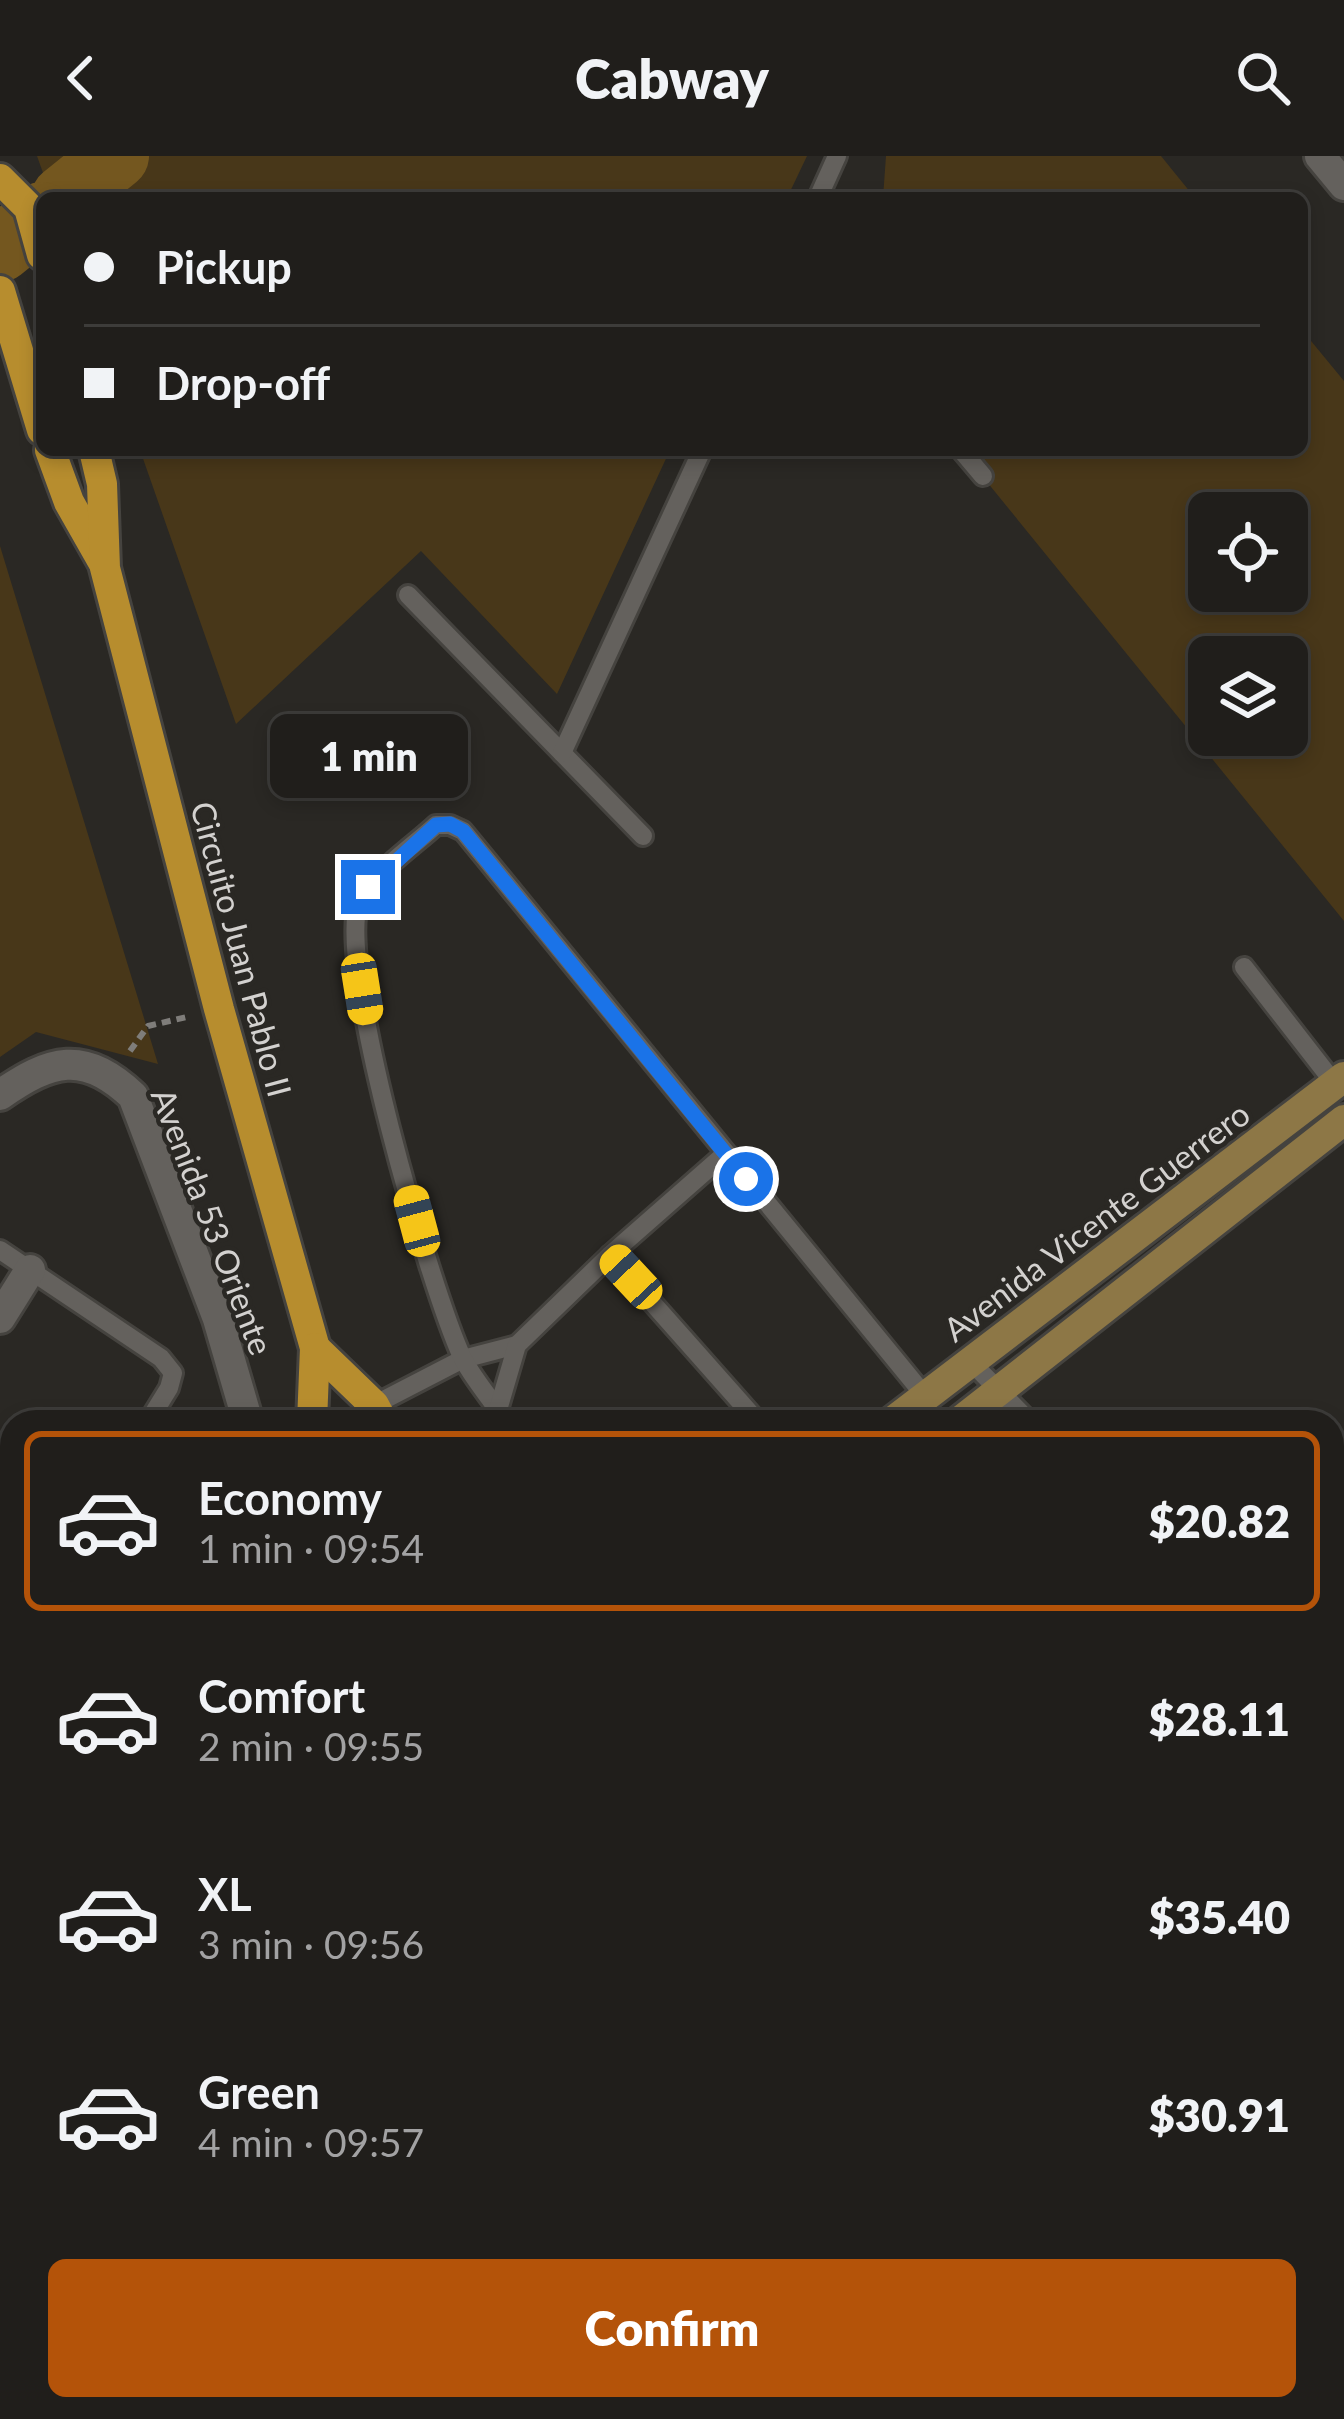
<!DOCTYPE html>
<html lang="en">
<head>
<meta charset="utf-8">
<style>
	:root { --surface:#201e1b; --page:#2d2b28; --text:#f1f3f6; --muted:#a2a2a3; --line:#3d3c3a; --accent:#b45309 }
	body { margin:0; font-family:Lato,sans-serif; background:var(--page); color:var(--text); height:100vh; display:flex; flex-direction:column; font-size:45px; white-space:nowrap }
	* { box-sizing:border-box; margin:0 }
	p { font-size:39px; color:var(--muted) }
	.icon { flex:none; width:66px; height:66px; fill:none; stroke:currentColor; stroke-width:2; stroke-linecap:round; stroke-linejoin:round }
	.map { position:relative; flex:1; overflow:hidden }
	.drawer { position:absolute; left:0px; top:1254px; width:1344px; height:1011px; display:flex; flex-direction:column; background:var(--surface); border-radius:36px 36px 0 0; box-shadow:0 6px 18px #0003,0 0 0 3px var(--line) }
	.drawer>* { flex:none }
	.top-card { position:absolute; left:36px; top:36px; width:1272px; height:264px; border-radius:18px; box-shadow:0 6px 18px #0003,0 0 0 3px var(--line); display:grid; align-content:center; height:264px; padding:0 48px; background:var(--surface) }
	.tools { position:absolute; left:1188px; top:336px; display:grid; gap:24px }
	.tools a { display:grid; place-items:center; width:120px; height:120px; border-radius:18px; background:var(--surface); box-shadow:0 6px 18px #0003,0 0 0 3px var(--line); font-size:60px }
	.end { position:absolute; width:54px; height:54px; margin:-27px; border:15px solid #1a73e8; background:#fff; box-shadow:0 0 0 6px #fff }
	.from { border-radius:50% }
	.bubble { position:absolute; height:84px; border-radius:18px; background:var(--surface); box-shadow:0 6px 18px #0003,0 0 0 3px var(--line); font-size:39px; font-weight:800; line-height:84px; text-align:center }
	.car { position:absolute; width:36px; height:72px; margin:-36px -18px; border-radius:15px; box-shadow:0 0 9px 3px #0007; background:linear-gradient(#f5c518 24%,#345 0 40%,#f5c518 0 76%,#345 0 86%,#f5c518 0) }
	.top-card b { display:flex; align-items:center; gap:42px; height:114px; font-size:45px }
	.top-card b+b { border-top:3px solid var(--line) }
	.top-card i { width:30px; height:30px; background:var(--text) }
	ul { padding:21px 0 0; list-style:none }
	li { display:flex; align-items:center; gap:36px; height:180px; margin:0 24px 18px; padding:0 24px; border:6px solid transparent; border-radius:18px }
	li div { flex:1 }
	li b { display:block; font-size:45px }
	li em { font-style:normal; font-weight:800 }
	li.on { border-color:var(--accent) }
	li>.icon { width:108px; height:108px; stroke-width:1.5 }
	.primary-button { display:flex; gap:24px; margin-top:auto; padding:24px 48px }
	.primary-button a { flex:1; height:138px; border-radius:18px; background:var(--accent); color:#fff; font-size:48px; font-weight:800; line-height:138px; text-align:center }
	header { display:flex; justify-content:space-between; align-items:center; height:156px; padding:0 48px; background:var(--surface); font-size:54px; font-weight:800 }
	.map>svg:first-child { display:block }
</style>
</head>
<body>
<header><svg class="icon" aria-label="back" viewBox="0 0 24 24"><path d="M15 5l-7 7 7 7"/></svg>Cabway<svg class="icon" aria-label="search" viewBox="0 0 24 24"><circle cx="10" cy="10" r="6"/><path d="M15 15l6 6"/></svg></header>
<div class="map">
<svg width="1344" height="2263" viewBox="0 0 1344 2263">
	<rect width="100%" height="100%" fill="#2a2824"/>
	<g fill="#483719" fill-rule="evenodd">
		<path d="M37,0H807L787,42H52Z"/>
		<path d="M886,0H1161L1195,42H883Z"/>
		<path d="M1302,174L1344,225V765L961,294H1302ZM1209,357H1287V435H1209ZM1209,501H1287V579H1209Z"/>
		<path d="M140,294H670L557,538L421,395L236,568Z"/>
		<path d="M0,390L158,908L36,876L0,901Z"/>
	</g>
	<g fill="none" stroke-linecap="round" stroke-linejoin="round">
		<g stroke="#74571f" stroke-width="66">
			<path d="M64,42L116,0"/>
			<path d="M0,93L42,59"/>
		</g>
		<defs>
			<g id="service">
				<path d="M818,42L837,0"/>
				<path d="M961,294L983,320"/>
				<path d="M408,439L643,680"/>
				<path d="M562,597L702,294"/>
				<path d="M1244,811L1335,928"/>
				<path d="M0,1094L161,1202L173,1217L169,1232L148,1266"/>
				<path d="M610,1099L758,1266"/>
				<path d="M971,1206L1030,1266"/>
				<path d="M374,1249L463,1203L517,1189"/>
				<path d="M498,1254C486,1237 471,1219 462,1201C430,1131 336,811 359,746C368,721 416,688 436,669H450L463,675L925,1240"/>
				<path d="M487,1266L498,1254L517,1189L610,1099L725,998"/>
			</g>
			<g id="pedestrian">
				<path d="M0,1488L12,1470"/>
				<path d="M1332,1536L1344,1523"/>
			</g>
			<g id="minor">
				<path d="M1320,0L1344,29"/>
				<path d="M0,939C50,904 84,893 133,940L218,1163L248,1266"/>
				<path d="M0,1162L30,1114"/>
				<path d="M0,1424L12,1431"/>
				<path d="M1332,1666L1344,1672"/>
				<path d="M0,1754L12,1761"/>
				<path d="M0,1975L12,1983"/>
				<path d="M1332,2039L1344,2015"/>
				<path d="M1332,2129L1344,2125"/>
				<path d="M0,2249L10,2263"/>
				<path d="M199,2253L206,2263"/>
				<path d="M169,2263L180,2253"/>
				<path d="M535,2263L539,2253"/>
				<path d="M1120,2263L1125,2253"/>
				<path d="M1217,2263L1222,2253"/>
			</g>
			<g id="secondary">
				<path d="M892,1266L1344,921"/>
				<path d="M959,1266L1344,964"/>
			</g>
			<g id="primary">
				<path d="M0,23L29,52L42,99"/>
				<path d="M0,135L42,274"/>
				<path d="M50,294L69,346L103,406"/>
				<path d="M94,294L102,328L105,412L219,853L315,1192L312,1266"/>
				<path d="M315,1192L374,1249L383,1266"/>
				<path d="M1332,1888L1344,1894"/>
				<path d="M1332,1973L1344,1979"/>
				<path d="M1332,2072L1344,2065"/>
			</g>
		</defs>
		<use href="#service" stroke="#45433f" stroke-width="24"/>
		<use href="#pedestrian" stroke="#45433f" stroke-width="33"/>
		<use href="#minor" stroke="#45433f" stroke-width="36"/>
		<use href="#secondary" stroke="#45433f" stroke-width="36"/>
		<use href="#primary" stroke="#45433f" stroke-width="36"/>
		<g stroke="#7f7d7a" stroke-width="6" stroke-dasharray="9 6" stroke-linecap="butt">
			<path d="M130,895L148,870L187,861"/>
			<path d="M366,2253L391,2263"/>
			<path d="M713,2253L732,2263"/>
			<path d="M1017,2253L1036,2263"/>
		</g>
		<use href="#service" stroke="#64615d" stroke-width="18"/>
		<use href="#pedestrian" stroke="#64615d" stroke-width="27"/>
		<use href="#minor" stroke="#64615d" stroke-width="30"/>
		<use href="#secondary" stroke="#8d7746" stroke-width="30"/>
		<use href="#primary" stroke="#b78d2e" stroke-width="30"/>
	</g>
	<g fill="none" stroke-linecap="round" stroke-linejoin="round">
		<path stroke="#1a73e8" stroke-width="15" d="M368,731L436,669L450,668L463,675L746,1023"/>
	</g>
	<g text-anchor="middle" dominant-baseline="central" stroke-width="9" stroke-linejoin="round" paint-order="stroke">
		<g font-size="33" fill="#d3d1cf" stroke="#2a2824">
			<text transform="translate(242 793) rotate(75)">Circuito Juan Pablo II</text>
			<text transform="translate(213 1065) rotate(69)">Avenida 53 Oriente</text>
			<text transform="translate(1096 1065) rotate(-37)">Avenida Vicente Guerrero</text>
		</g>
	</g>
</svg>
<div class="tools">
<a><svg class="icon" aria-label="locate" viewBox="0 0 24 24"><circle cx="12" cy="12" r="6"/><path d="M12 2v4M12 18v4M2 12h4M18 12h4"/></svg></a>
<a><svg class="icon" aria-label="layers" viewBox="0 0 24 24"><path d="M12 4l9 5-9 5-9-5zM3 14l9 5 9-5"/></svg></a>
</div>
<i class="end from" style="left:746px;top:1023px"></i>
<i class="end" style="left:368px;top:731px"></i>
<div class="bubble" style="left:270px;top:558px;width:198px">1 min</div>
<i class="car" style="left:362px;top:833px;rotate:171deg"></i>
<i class="car" style="left:417px;top:1065px;rotate:345deg"></i>
<i class="car" style="left:631px;top:1121px;rotate:317deg"></i>
<div class="top-card">
<b><i class="from"></i>Pickup</b>
<b><i></i>Drop-off</b>
</div>
<section class="drawer">
<ul>
<li class="on"><svg class="icon" aria-label="car" viewBox="0 0 24 24"><path d="M5 17H2v-5l4-1 3-4h7l3 4 3 1v5h-3M9 17h6M6 11h13"/><circle cx="7" cy="17" r="2"/><circle cx="17" cy="17" r="2"/></svg><div><b>Economy</b><p>1 min · 09:54</p></div><em>$20.82</em></li>
<li><svg class="icon" aria-label="car" viewBox="0 0 24 24"><path d="M5 17H2v-5l4-1 3-4h7l3 4 3 1v5h-3M9 17h6M6 11h13"/><circle cx="7" cy="17" r="2"/><circle cx="17" cy="17" r="2"/></svg><div><b>Comfort</b><p>2 min · 09:55</p></div><em>$28.11</em></li>
<li><svg class="icon" aria-label="car" viewBox="0 0 24 24"><path d="M5 17H2v-5l4-1 3-4h7l3 4 3 1v5h-3M9 17h6M6 11h13"/><circle cx="7" cy="17" r="2"/><circle cx="17" cy="17" r="2"/></svg><div><b>XL</b><p>3 min · 09:56</p></div><em>$35.40</em></li>
<li><svg class="icon" aria-label="car" viewBox="0 0 24 24"><path d="M5 17H2v-5l4-1 3-4h7l3 4 3 1v5h-3M9 17h6M6 11h13"/><circle cx="7" cy="17" r="2"/><circle cx="17" cy="17" r="2"/></svg><div><b>Green</b><p>4 min · 09:57</p></div><em>$30.91</em></li>
</ul>
<div class="primary-button"><a>Confirm</a></div>
</section>
</div>
</body>
</html>
